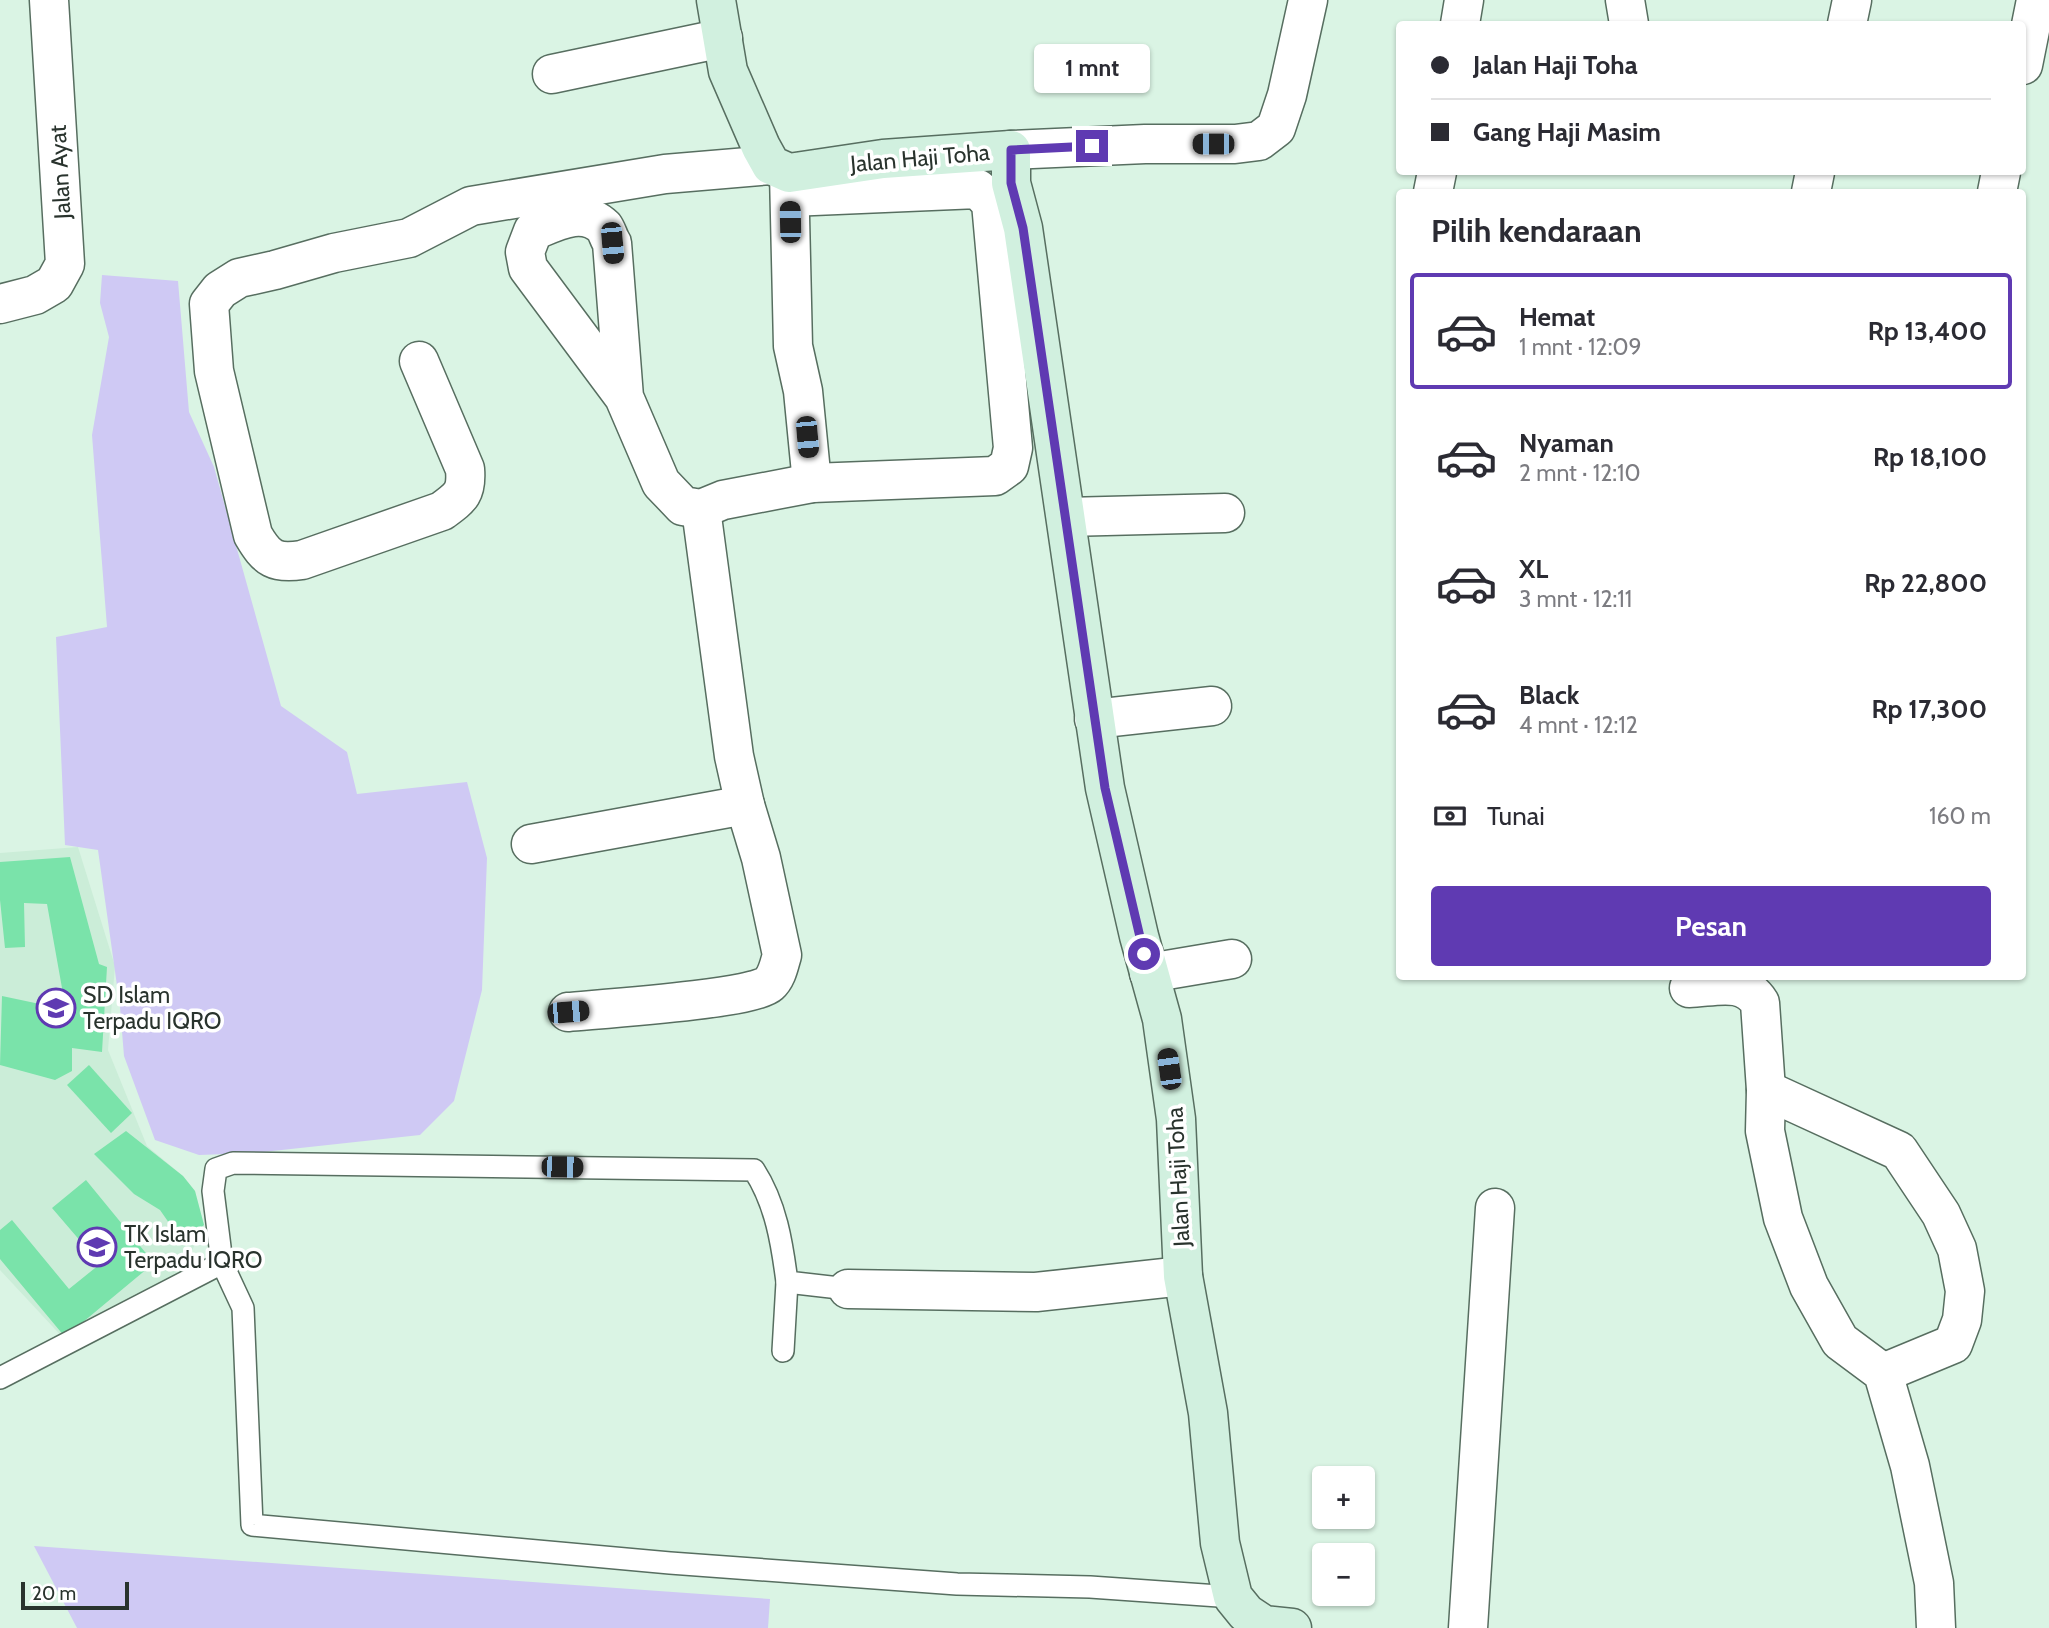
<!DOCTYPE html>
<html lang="id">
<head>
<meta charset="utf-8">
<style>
	:root { --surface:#fff; --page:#f7f7f7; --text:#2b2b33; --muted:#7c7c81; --line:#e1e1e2; --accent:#5f3ab2 }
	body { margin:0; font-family:Cabin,sans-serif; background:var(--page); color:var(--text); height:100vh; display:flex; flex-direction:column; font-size:26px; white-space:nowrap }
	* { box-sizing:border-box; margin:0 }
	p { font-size:23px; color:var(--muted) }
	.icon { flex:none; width:38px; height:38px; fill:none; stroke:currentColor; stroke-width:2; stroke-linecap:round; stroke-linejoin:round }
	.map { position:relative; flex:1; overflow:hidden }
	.details { position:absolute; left:1396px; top:189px; width:630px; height:791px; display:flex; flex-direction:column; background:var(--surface); border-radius:7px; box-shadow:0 2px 5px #0004 }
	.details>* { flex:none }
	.top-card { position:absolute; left:1396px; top:21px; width:630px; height:154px; border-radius:7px; box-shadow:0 2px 5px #0004; display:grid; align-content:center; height:154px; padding:0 35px; background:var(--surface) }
	.tools { position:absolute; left:1312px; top:1466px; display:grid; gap:14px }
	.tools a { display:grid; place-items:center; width:63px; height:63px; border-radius:7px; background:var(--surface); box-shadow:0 2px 5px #0004; font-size:35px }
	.scale { position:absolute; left:21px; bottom:18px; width:108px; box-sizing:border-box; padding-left:7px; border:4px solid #29332d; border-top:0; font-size:19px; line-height:24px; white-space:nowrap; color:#29332d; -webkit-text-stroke:5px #fff; paint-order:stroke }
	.end { position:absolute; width:32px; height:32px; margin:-16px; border:9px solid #5f3ab2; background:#fff; box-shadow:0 0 0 4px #fff }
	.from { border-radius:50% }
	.bubble { position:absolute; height:49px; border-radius:7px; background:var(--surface); box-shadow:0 2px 5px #0004; font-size:23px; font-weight:700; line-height:49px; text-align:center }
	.car { position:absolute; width:21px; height:42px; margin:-21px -10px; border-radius:9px; box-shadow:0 0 5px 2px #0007; background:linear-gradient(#222 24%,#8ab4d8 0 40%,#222 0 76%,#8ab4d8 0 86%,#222 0) }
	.top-card b { display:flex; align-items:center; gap:24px; height:66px; font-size:26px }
	.top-card b+b { border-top:2px solid var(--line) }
	.top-card i { width:18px; height:18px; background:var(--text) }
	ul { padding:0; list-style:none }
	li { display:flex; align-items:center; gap:21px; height:116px; margin:0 14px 10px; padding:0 21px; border:4px solid transparent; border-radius:7px }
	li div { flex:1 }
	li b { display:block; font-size:26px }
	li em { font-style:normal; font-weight:700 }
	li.current { border-color:var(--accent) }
	li>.icon { width:63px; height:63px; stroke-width:1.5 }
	h2 { padding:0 35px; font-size:32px; line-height:84px }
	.pay { display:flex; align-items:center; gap:18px; height:77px; padding:0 35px; font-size:26px }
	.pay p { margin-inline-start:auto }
	.button { display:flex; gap:14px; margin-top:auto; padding:14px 35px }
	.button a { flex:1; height:80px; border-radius:7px; background:var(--accent); color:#fff; font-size:28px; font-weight:700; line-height:80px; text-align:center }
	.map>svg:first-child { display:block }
</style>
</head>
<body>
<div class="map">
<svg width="2049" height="1628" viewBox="0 0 2049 1628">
	<rect width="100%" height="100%" fill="#daf4e4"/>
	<path fill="#cbedd8" d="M78,847L115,966L108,1050L147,1146L183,1176L195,1191L204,1225L181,1274L67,1342L0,1270V853Z"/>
	<g fill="#cfc9f4">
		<path d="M102,275L178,281L189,412L214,467L281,706L347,752L357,794L467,782L487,858L482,990L454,1101L420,1135L254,1153L199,1155L155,1140L124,1056L120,1007L98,850L65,845L56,637L107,627L92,435L109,337L100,303Z"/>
		<path d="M34,1546L770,1599L768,1628H77Z"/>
	</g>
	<g fill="#7ae3aa">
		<path d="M70,857L99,964L107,967L102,1052L72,1048V1071L55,1080L0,1065L2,996L54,1007L62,988L47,904L24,903L25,947L5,948L0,900V862Z"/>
		<path d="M89,1065L132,1113L111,1133L67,1085Z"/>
		<path d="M126,1131L183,1176L195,1191L204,1225L183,1243L160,1210L134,1194L94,1154Z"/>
		<path d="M86,1180L154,1263L65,1337L0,1259V1230L12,1220L69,1289L100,1264L52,1208Z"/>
	</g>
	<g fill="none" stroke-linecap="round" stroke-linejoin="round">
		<defs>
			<g id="lane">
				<path d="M222,1263L243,1308L252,1525L670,1563L957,1584L1090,1587L1233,1597"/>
				<path d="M783,1351L787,1282"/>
				<path d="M0,1378L222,1263L213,1191L216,1169L233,1163L754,1170C776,1204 782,1243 787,1282L848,1289"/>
			</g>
			<g id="street">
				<path d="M1625,0L1629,24"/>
				<path d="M1460,24L1464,0"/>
				<path d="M1847,24L1852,0"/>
				<path d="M2023,65L2036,0"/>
				<path d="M552,74L723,38"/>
				<path d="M1011,150L1145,144H1235L1259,141L1276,128L1287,95L1308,0"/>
				<path d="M789,173L793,346L803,391L812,483"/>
				<path d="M1433,192L1437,172"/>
				<path d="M1811,192L1815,172"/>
				<path d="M1997,192L2001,172"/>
				<path d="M0,304L35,295L54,284L65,264L49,0"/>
				<path d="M419,361L465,469C467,493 461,497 442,511L302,560C275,564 267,559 253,535L214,371L209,304L220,290L239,278L275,270L334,253L409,238L471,206L665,174L771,165"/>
				<path d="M624,397L612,243C609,239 607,231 604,227C583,206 555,222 533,231L525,252L528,268L624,397L661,483L683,506L701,509L723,500L812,483L995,476L1009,466L1013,448L991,203L978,189L790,197"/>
				<path d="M1066,517L1225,513"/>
				<path d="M1094,719L1212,706"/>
				<path d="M531,844L745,805"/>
				<path d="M1149,973L1232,959"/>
				<path d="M1689,988C1716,987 1744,977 1760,1003L1766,1090L1765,1131L1783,1218L1809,1286L1840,1341L1883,1373L1910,1466L1934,1583L1936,1628"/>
				<path d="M568,1012C599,1009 753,999 769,984C777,977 779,965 782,955L761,858L745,805L734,756L701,509"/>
				<path d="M1766,1090L1899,1151L1941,1214L1957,1249L1965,1291L1962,1320L1953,1344L1883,1373"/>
				<path d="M848,1289L1036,1292L1183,1276"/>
				<path d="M1468,1628L1495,1208"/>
			</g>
			<path id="secondary" d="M716,0L728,71L761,147L771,165L789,173L883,159L1011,150V183L1023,228L1105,788L1139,936L1162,1019L1176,1119L1183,1276L1208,1413L1220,1543L1233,1597L1246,1613L1264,1625L1292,1628"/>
		</defs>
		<use href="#lane" stroke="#576e60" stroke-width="24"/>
		<use href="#street" stroke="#576e60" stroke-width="41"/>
		<use href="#secondary" stroke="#576e60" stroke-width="41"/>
		<use href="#lane" stroke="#fff" stroke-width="21"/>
		<use href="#street" stroke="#fff" stroke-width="38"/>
		<use href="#secondary" stroke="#d1f0df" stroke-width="38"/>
	</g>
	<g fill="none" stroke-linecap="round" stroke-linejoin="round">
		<path stroke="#5f3ab2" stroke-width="9" d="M1092,146L1011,150V183L1023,228L1105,788L1144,954"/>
	</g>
	<defs>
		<symbol id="school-ring" viewBox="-11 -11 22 22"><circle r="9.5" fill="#fff" stroke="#5f3ab2" stroke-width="1.5"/><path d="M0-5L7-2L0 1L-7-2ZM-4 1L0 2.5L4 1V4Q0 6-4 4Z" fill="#5f3ab2"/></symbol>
	</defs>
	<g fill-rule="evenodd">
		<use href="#school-ring" x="34" y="986" width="44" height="44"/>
		<use href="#school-ring" x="75" y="1225" width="44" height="44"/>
	</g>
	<g text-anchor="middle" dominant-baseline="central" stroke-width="7" stroke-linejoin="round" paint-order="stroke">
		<g font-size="23" fill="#29332d" stroke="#fff">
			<text transform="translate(920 158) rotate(-5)">Jalan Haji Toha</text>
			<text transform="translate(60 172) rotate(-93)">Jalan Ayat</text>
			<text transform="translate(1178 1177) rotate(-93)">Jalan Haji Toha</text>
		</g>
		<g font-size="23" fill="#29332d" stroke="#fff" text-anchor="start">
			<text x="83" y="995">SD Islam<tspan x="83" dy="26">Terpadu IQRO</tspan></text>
			<text x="124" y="1234">TK Islam<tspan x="124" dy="26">Terpadu IQRO</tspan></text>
		</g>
	</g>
</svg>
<div class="tools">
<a>+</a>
<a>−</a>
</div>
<div class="scale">20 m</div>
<i class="end from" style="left:1144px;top:954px"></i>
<i class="end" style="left:1092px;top:146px"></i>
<div class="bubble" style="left:1034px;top:44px;width:116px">1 mnt</div>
<i class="car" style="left:1213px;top:144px;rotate:270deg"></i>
<i class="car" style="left:790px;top:222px;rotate:359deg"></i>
<i class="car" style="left:612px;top:243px;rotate:175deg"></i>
<i class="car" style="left:807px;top:437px;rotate:175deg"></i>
<i class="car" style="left:568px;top:1012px;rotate:85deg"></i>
<i class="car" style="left:1169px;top:1069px;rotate:352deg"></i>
<i class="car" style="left:562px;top:1167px;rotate:91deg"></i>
<div class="top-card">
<b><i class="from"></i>Jalan Haji Toha</b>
<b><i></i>Gang Haji Masim</b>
</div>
<section class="details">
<h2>Pilih kendaraan</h2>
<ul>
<li class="current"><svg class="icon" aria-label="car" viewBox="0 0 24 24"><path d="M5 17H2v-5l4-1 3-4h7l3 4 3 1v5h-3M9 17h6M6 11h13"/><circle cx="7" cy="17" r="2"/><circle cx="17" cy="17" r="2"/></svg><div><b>Hemat</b><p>1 mnt · 12:09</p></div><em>Rp 13,400</em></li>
<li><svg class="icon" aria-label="car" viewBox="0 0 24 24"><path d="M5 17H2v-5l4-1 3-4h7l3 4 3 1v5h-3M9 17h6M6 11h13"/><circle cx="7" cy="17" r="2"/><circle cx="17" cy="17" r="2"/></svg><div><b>Nyaman</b><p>2 mnt · 12:10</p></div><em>Rp 18,100</em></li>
<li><svg class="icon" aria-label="car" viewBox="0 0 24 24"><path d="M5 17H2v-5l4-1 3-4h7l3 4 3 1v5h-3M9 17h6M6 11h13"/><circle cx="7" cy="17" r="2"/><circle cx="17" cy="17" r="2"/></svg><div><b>XL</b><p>3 mnt · 12:11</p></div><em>Rp 22,800</em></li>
<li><svg class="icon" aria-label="car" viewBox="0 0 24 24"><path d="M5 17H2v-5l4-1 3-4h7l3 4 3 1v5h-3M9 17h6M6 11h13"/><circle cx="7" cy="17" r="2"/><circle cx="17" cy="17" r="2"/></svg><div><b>Black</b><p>4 mnt · 12:12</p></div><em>Rp 17,300</em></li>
</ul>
<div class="pay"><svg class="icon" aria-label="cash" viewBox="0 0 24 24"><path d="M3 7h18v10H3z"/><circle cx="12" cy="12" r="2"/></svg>Tunai<p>160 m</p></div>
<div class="button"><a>Pesan</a></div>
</section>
</div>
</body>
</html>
